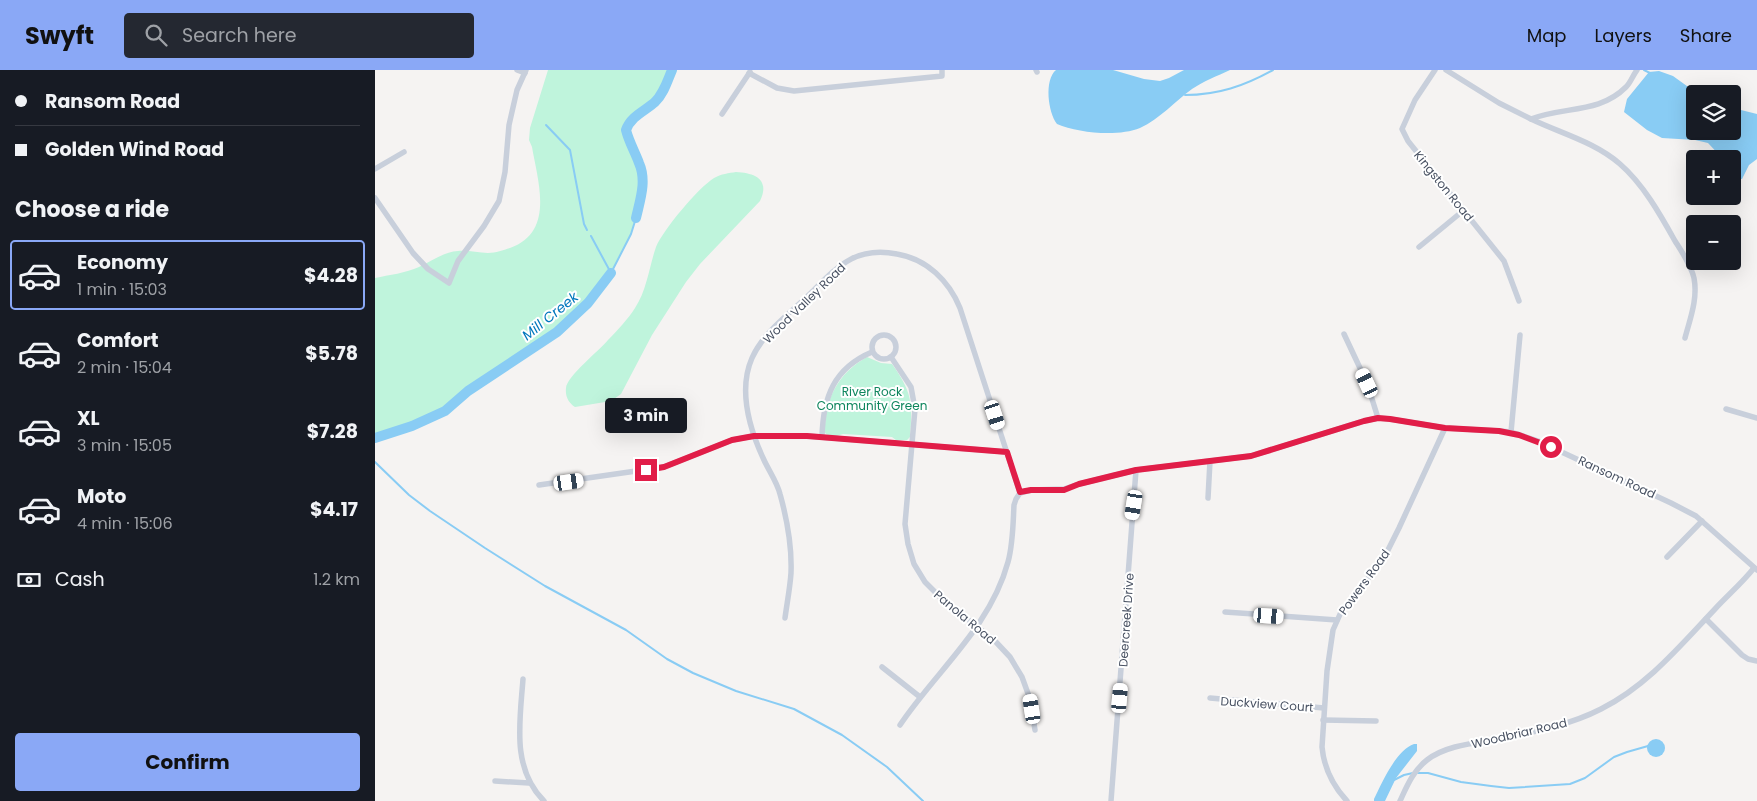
<!DOCTYPE html>
<html lang="en">
<head>
<meta charset="utf-8">
<style>
	:root { --surface:#171b24; --page:#242831; --text:#f1f3f6; --muted:#9ea1a6; --line:#363941; --accent:#8aa8f6 }
	body { margin:0; font-family:Poppins,sans-serif; background:var(--page); color:var(--text); height:100vh; display:flex; flex-direction:column; font-size:19px; white-space:nowrap }
	* { box-sizing:border-box; margin:0 }
	p { font-size:16px; color:var(--muted) }
	.icon { flex:none; width:28px; height:28px; fill:none; stroke:currentColor; stroke-width:2; stroke-linecap:round; stroke-linejoin:round }
	.map { position:relative; flex:1; overflow:hidden }
	.panel { display:flex; flex-direction:column; background:var(--surface); width:375px }
	.panel>* { flex:none }
	.hud { display:grid; align-content:center; height:110px; padding:0 15px; background:var(--surface) }
	.buttons { position:absolute; left:1311px; top:15px; display:grid; gap:10px }
	.buttons a { display:grid; place-items:center; width:55px; height:55px; border-radius:5px; background:var(--surface); box-shadow:0 5px 20px #0002; font-size:25px }
	.end { position:absolute; width:22px; height:22px; margin:-11px; border:6px solid #e11d48; background:#fff; box-shadow:0 0 0 2px #fff }
	.from { border-radius:50% }
	.bubble { position:absolute; height:35px; border-radius:5px; background:var(--surface); box-shadow:0 5px 20px #0002; font-size:16px; font-weight:700; line-height:35px; text-align:center }
	.car { position:absolute; width:15px; height:30px; margin:-15px -8px; border-radius:6px; box-shadow:0 0 4px 1px #0007; background:linear-gradient(#fff 24%,#345 0 40%,#fff 0 76%,#345 0 86%,#fff 0) }
	.hud b { display:flex; align-items:center; gap:18px; height:48px; font-size:19px }
	.hud b+b { border-top:1px solid var(--line) }
	.hud i { width:12px; height:12px; background:var(--text) }
	ul { padding:0; list-style:none }
	li { display:flex; align-items:center; gap:15px; height:70px; margin:0 10px 8px; padding:0 5px; border:2px solid transparent; border-radius:5px }
	li div { flex:1 }
	li b { display:block; font-size:19px }
	li em { font-style:normal; font-weight:700 }
	li.selected { border-color:var(--accent) }
	li>.icon { width:45px; height:45px; stroke-width:1.5 }
	h2 { padding:0 15px; font-size:22px; line-height:60px }
	.pay { display:flex; align-items:center; gap:12px; height:55px; padding:0 15px; font-size:19px }
	.pay p { margin-inline-start:auto }
	.cta { display:flex; gap:10px; margin-top:auto; padding:10px 15px }
	.cta a { flex:1; height:58px; border-radius:5px; background:var(--accent); color:#111; font-size:20px; font-weight:700; line-height:58px; text-align:center }
	header { display:flex; align-items:center; gap:30px; box-sizing:border-box; height:70px; padding:0 25px; background:var(--accent); color:#111 }
	header strong { font-size:24px }
	nav { display:flex; gap:28px; margin-inline-start:auto; font-size:18px }
	.search { width:350px; height:45px; background:var(--page); display:flex; align-items:center; gap:12px; box-sizing:border-box; padding:0 18px; border-radius:5px; color:var(--muted); font-size:19px }
	main { display:flex; flex:1; min-height:0 }
	.map>svg:first-child { display:block }
</style>
</head>
<body>
<header>
<strong>Swyft</strong>
<div class="search"><svg class="icon" aria-label="search" viewBox="0 0 24 24"><circle cx="10" cy="10" r="6"/><path d="M15 15l6 6"/></svg>Search here</div>
<nav><a>Map</a><a>Layers</a><a>Share</a></nav>
</header>
<main>
<section class="panel">
<div class="hud">
<b><i class="from"></i>Ransom Road</b>
<b><i></i>Golden Wind Road</b>
</div>
<h2>Choose a ride</h2>
<ul>
<li class="selected"><svg class="icon" aria-label="car" viewBox="0 0 24 24"><path d="M5 17H2v-5l4-1 3-4h7l3 4 3 1v5h-3M9 17h6M6 11h13"/><circle cx="7" cy="17" r="2"/><circle cx="17" cy="17" r="2"/></svg><div><b>Economy</b><p>1 min · 15:03</p></div><em>$4.28</em></li>
<li><svg class="icon" aria-label="car" viewBox="0 0 24 24"><path d="M5 17H2v-5l4-1 3-4h7l3 4 3 1v5h-3M9 17h6M6 11h13"/><circle cx="7" cy="17" r="2"/><circle cx="17" cy="17" r="2"/></svg><div><b>Comfort</b><p>2 min · 15:04</p></div><em>$5.78</em></li>
<li><svg class="icon" aria-label="car" viewBox="0 0 24 24"><path d="M5 17H2v-5l4-1 3-4h7l3 4 3 1v5h-3M9 17h6M6 11h13"/><circle cx="7" cy="17" r="2"/><circle cx="17" cy="17" r="2"/></svg><div><b>XL</b><p>3 min · 15:05</p></div><em>$7.28</em></li>
<li><svg class="icon" aria-label="car" viewBox="0 0 24 24"><path d="M5 17H2v-5l4-1 3-4h7l3 4 3 1v5h-3M9 17h6M6 11h13"/><circle cx="7" cy="17" r="2"/><circle cx="17" cy="17" r="2"/></svg><div><b>Moto</b><p>4 min · 15:06</p></div><em>$4.17</em></li>
</ul>
<div class="pay"><svg class="icon" aria-label="cash" viewBox="0 0 24 24"><path d="M3 7h18v10H3z"/><circle cx="12" cy="12" r="2"/></svg>Cash<p>1.2 km</p></div>
<div class="cta"><a>Confirm</a></div>
</section>
<div class="map">
<svg width="1382" height="731" viewBox="0 0 1382 731">
	<rect width="100%" height="100%" fill="#f5f3f2"/>
	<g fill="#bff4dc">
		<path d="M173,0H297C292,12 289,23 280,32C270,41 256,46 251,60C257,83 269,95 267,121C266,137 257,163 249,178C239,198 228,218 212,235C183,265 147,286 112,309C97,318 85,331 70,341C49,354 23,360 0,368V208C14,205 31,203 44,197C57,191 68,182 83,181C93,180 103,183 113,183C121,183 128,180 135,178C180,162 163,112 157,77L154,70L155,58Z"/>
		<path d="M361,102C381,103 395,110 385,131L325,194L311,212L277,265L246,324L236,331L200,337C194,333 190,327 191,318C192,306 224,281 233,270C242,261 253,249 260,238C272,220 274,197 281,177C288,160 323,118 339,108C346,104 354,103 361,102Z"/>
		<path d="M492,287L506,293L517,294C537,322 538,333 535,367L532,370H521L517,367L468,364C462,366 456,368 450,363C449,330 463,303 492,287Z"/>
	</g>
	<g fill="#89ccf4">
		<path d="M681,0H738L769,9L785,11L794,8L809,0H855C842,6 829,11 817,19C800,31 785,49 765,58C743,67 703,63 682,54C673,42 669,10 681,0Z"/>
		<path d="M1284,1L1298,6L1323,24H1320V61H1358V38L1382,44V89L1374,95L1367,109H1363L1358,102V89H1348L1333,73L1320,70L1287,68L1272,60L1249,42L1252,29L1274,2Z"/>
		<circle cx="1281" cy="678" r="9"/>
		<path d="M1039,674H1042V681L1021,708L1010,731H999V729C1007,713 1021,680 1039,674Z"/>
	</g>
	<g fill="none" stroke-linecap="round" stroke-linejoin="round">
		<g stroke="#89ccf4" stroke-width="2">
			<path d="M1269,0L1275,3"/>
			<path d="M810,25C843,25 869,16 898,0"/>
			<path d="M171,55L195,80L209,154L212,160"/>
			<path d="M216,166L236,203"/>
			<path d="M236,203L256,164L261,148"/>
			<path d="M0,392L34,425L55,441L110,478L170,516L251,560L292,589L318,603L361,621L419,639L467,665L512,697L548,731"/>
			<path d="M1043,703H1053L1086,712L1116,716L1134,718L1195,714L1210,708L1239,687L1252,682L1273,676"/>
			<path d="M1019,710L1029,705L1038,703"/>
		</g>
		<g stroke="#89ccf4" stroke-width="10">
			<path d="M261,148C265,130 272,111 264,93C260,82 254,72 251,60C256,46 270,41 280,32C289,23 292,12 297,0"/>
			<path d="M0,368L37,356L70,341L93,321L182,262L213,233L236,203"/>
		</g>
		<g stroke="#c8cfdb" stroke-width="5.5">
			<path d="M142,0L150,3"/>
			<path d="M661,0L662,2"/>
			<path d="M1060,0L1040,30L1027,59L1033,71L1129,191L1144,231"/>
			<path d="M1071,0L1124,33L1156,49C1189,36 1224,44 1251,17C1256,12 1258,5 1262,0"/>
			<path d="M374,3L402,18L419,21L567,6V0"/>
			<path d="M347,44L375,2"/>
			<path d="M1156,49C1185,63 1220,72 1245,94C1268,114 1285,144 1300,171C1307,182 1316,195 1319,208C1323,229 1315,249 1310,268"/>
			<path d="M0,99L29,82"/>
			<path d="M0,128L38,183L53,199L74,213L83,191L109,156L124,131L130,102L134,55L142,20L151,0"/>
			<path d="M1044,177L1089,140"/>
			<path d="M969,264L992,313L1003,348"/>
			<circle cx="509" cy="277" r="12"/>
			<path d="M516,287L536,317L540,339L530,454L533,474L539,494L550,512L567,529L620,571L635,587L647,607L655,629L660,660"/>
			<path d="M1351,339L1382,348"/>
			<path d="M1136,362L1145,265"/>
			<path d="M447,367C448,327 459,298 497,282"/>
			<path d="M164,415L289,397L357,370L379,366H432L632,382"/>
			<path d="M833,428L835,391"/>
			<path d="M1292,487L1327,451"/>
			<path d="M850,542L962,550"/>
			<path d="M410,548C412,533 415,518 416,503C417,477 412,449 405,424C402,412 394,401 389,390C375,360 363,320 377,288C389,261 417,242 438,221C464,195 482,176 522,184C552,189 574,211 585,238L645,423"/>
			<path d="M1331,549L1367,585L1373,589L1382,591"/>
			<path d="M507,597L545,627"/>
			<path d="M148,609C145,651 136,698 169,731"/>
			<path d="M835,628L949,638"/>
			<path d="M948,650L1001,651"/>
			<path d="M525,655C561,601 615,558 633,492C638,474 638,454 639,435L641,429L645,423L656,420L689,419L704,414L761,400L876,386L989,351L1003,348L1015,349L1070,358L1124,361L1136,362L1163,371L1296,433L1321,446L1382,500"/>
			<path d="M120,711L154,713"/>
			<path d="M736,731L761,400"/>
			<path d="M972,731C958,716 949,698 947,677L952,601L958,560L966,542L1008,490L1024,458L1070,358"/>
			<path d="M1025,731C1032,716 1038,701 1052,690C1071,675 1101,673 1124,669C1159,662 1195,655 1226,639C1272,616 1305,576 1340,539C1353,525 1367,513 1379,498"/>
		</g>
	</g>
	<g fill="none" stroke-linecap="round" stroke-linejoin="round">
		<path stroke="#e11d48" stroke-width="6" d="M271,400L289,397L357,370L379,366H432L632,382L645,422L656,420H689L704,414L761,400L876,386L989,351L1003,348L1015,349L1070,358L1124,361L1144,365L1176,377"/>
	</g>
	<g text-anchor="middle" dominant-baseline="central" stroke-width="4" stroke-linejoin="round" paint-order="stroke">
		<g font-size="12" fill="#485162" stroke="#fff">
			<text transform="translate(1069 116) rotate(51)">Kingston Road</text>
			<text transform="translate(429 233) rotate(-44)">Wood Valley Road</text>
			<text transform="translate(1242 407) rotate(25)">Ransom Road</text>
			<text transform="translate(989 512) rotate(-54)">Powers Road</text>
			<text transform="translate(590 547) rotate(40)">Panola Road</text>
			<text transform="translate(751 550) rotate(-86)">Deercreek Drive</text>
			<text transform="translate(892 634) rotate(4)">Duckview Court</text>
			<text transform="translate(1144 663) rotate(-13)">Woodbriar Road</text>
		</g>
		<g font-size="12" fill="#0f865e" stroke="#fff">
			<text x="497" y="321">River Rock<tspan x="497" dy="14">Community Green</tspan></text>
		</g>
		<g font-size="14" font-style="italic" fill="#0077bd" stroke="#fff">
			<text transform="translate(175 246) rotate(-39)">Mill Creek</text>
		</g>
	</g>
</svg>
<div class="buttons">
<a><svg class="icon" aria-label="layers" viewBox="0 0 24 24"><path d="M12 4l9 5-9 5-9-5zM3 14l9 5 9-5"/></svg></a>
<a>+</a>
<a>−</a>
</div>
<i class="end from" style="left:1176px;top:377px"></i>
<i class="end" style="left:271px;top:400px"></i>
<div class="bubble" style="left:230px;top:328px;width:82px">3 min</div>
<i class="car" style="left:992px;top:313px;rotate:335deg"></i>
<i class="car" style="left:620px;top:345px;rotate:162deg"></i>
<i class="car" style="left:194px;top:412px;rotate:82deg"></i>
<i class="car" style="left:759px;top:435px;rotate:189deg"></i>
<i class="car" style="left:894px;top:546px;rotate:94deg"></i>
<i class="car" style="left:745px;top:628px;rotate:5deg"></i>
<i class="car" style="left:657px;top:639px;rotate:351deg"></i>
</div>
</main>
</body>
</html>
